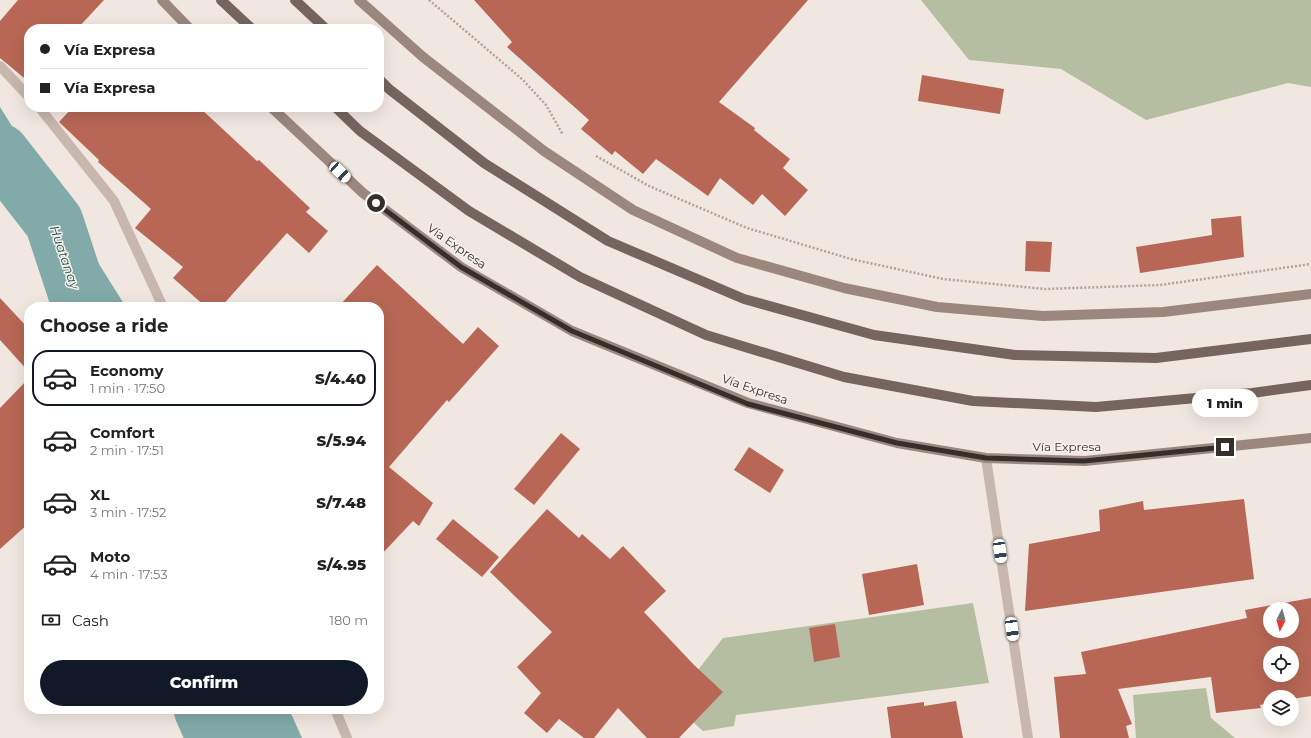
<!DOCTYPE html>
<html lang="en">
<head>
<meta charset="utf-8">
<style>
	:root { --surface:#fff; --page:#f6f6f6; --text:#222; --muted:#767676; --line:#e0e0e0; --accent:#111827 }
	body { margin:0; font-family:Montserrat,sans-serif; background:var(--page); color:var(--text); height:100vh; display:flex; flex-direction:column; font-size:15px; white-space:nowrap }
	* { box-sizing:border-box; margin:0 }
	p { font-size:13px; color:var(--muted) }
	.icon { flex:none; width:22px; height:22px; fill:none; stroke:currentColor; stroke-width:2; stroke-linecap:round; stroke-linejoin:round }
	.map { position:relative; flex:1; overflow:hidden }
	.side { position:absolute; left:24px; top:302px; width:360px; height:412px; display:flex; flex-direction:column; background:var(--surface); border-radius:16px; box-shadow:0 4px 16px #0002 }
	.side>* { flex:none }
	.top-card { position:absolute; left:24px; top:24px; width:360px; height:88px; border-radius:16px; box-shadow:0 4px 16px #0002; display:grid; align-content:center; height:88px; padding:0 16px; background:var(--surface) }
	.needle { width:26px; rotate:186deg }
	.fabs { position:absolute; left:1263px; top:602px; display:grid; gap:8px }
	.fabs a { display:grid; place-items:center; width:36px; height:36px; border-radius:50%; background:var(--surface); box-shadow:0 4px 16px #0002; font-size:20px }
	.end { position:absolute; width:18px; height:18px; margin:-9px; border:5px solid #362e2b; background:#fff; box-shadow:0 0 0 2px #fff }
	.from { border-radius:50% }
	.bubble { position:absolute; height:28px; border-radius:14px; background:var(--surface); box-shadow:0 4px 16px #0002; font-size:13px; font-weight:800; line-height:28px; text-align:center }
	.car { position:absolute; width:12px; height:24px; margin:-12px -6px; border-radius:5px; box-shadow:0 0 3px 1px #0007; background:linear-gradient(#fff 24%,#345 0 40%,#fff 0 76%,#345 0 86%,#fff 0) }
	.top-card b { display:flex; align-items:center; gap:14px; height:38px; font-size:15px }
	.top-card b+b { border-top:1px solid var(--line) }
	.top-card i { width:10px; height:10px; background:var(--text) }
	ul { padding:0; list-style:none }
	li { display:flex; align-items:center; gap:12px; height:56px; margin:0 8px 6px; padding:0 8px; border:2px solid transparent; border-radius:16px }
	li div { flex:1 }
	li b { display:block; font-size:15px }
	li em { font-style:normal; font-weight:800 }
	li.selected { border-color:var(--accent) }
	li>.icon { width:36px; height:36px; stroke-width:1.5 }
	h2 { padding:0 16px; font-size:18px; line-height:48px }
	.pay { display:flex; align-items:center; gap:10px; height:44px; padding:0 16px; font-size:15px }
	.pay p { margin-inline-start:auto }
	.cta { display:flex; gap:8px; margin-top:auto; padding:8px 16px }
	.cta a { flex:1; height:46px; border-radius:24px; background:var(--accent); color:#fff; font-size:16px; font-weight:800; line-height:46px; text-align:center }
	.map>svg:first-child { display:block }
</style>
</head>
<body>
<div class="map">
<svg width="1311" height="738" viewBox="0 0 1311 738">
	<rect width="100%" height="100%" fill="#f0e7e0"/>
	<g fill="#b6bea1">
		<path d="M921,0H1311V87L1288,83L1146,120L1061,69L969,60Z"/>
		<path d="M973,603L989,683L736,715L734,726L703,731L672,703L723,638Z"/>
		<path d="M1206,688L1211,718L1235,738H1136L1133,695Z"/>
	</g>
	<g fill="#82aaa9">
		<path d="M0,107L126,307H82L54,222L0,153Z"/>
		<path d="M203,709H289L302,738H216Z"/>
	</g>
	<g fill="none" stroke-linecap="round" stroke-linejoin="round">
		<g stroke="#82aaa9" stroke-width="59">
			<path d="M0,153L54,222L82,307"/>
			<path d="M203,709L216,738"/>
		</g>
	</g>
	<g fill="#b86756" fill-rule="evenodd">
		<path d="M18,0H104L77,29H29V82L0,58V21Z"/>
		<path d="M474,0H808L719,102L755,128L754,130L790,159L783,168L808,190L785,216L762,194L753,205L720,178L708,196L656,159L643,174L615,151L612,155L581,129L589,120L507,47L512,42Z"/>
		<path d="M922,75L1004,89L1000,114L918,101Z"/>
		<path d="M73,107H199L257,161L259,160L310,208L306,212L328,231L309,253L287,233L221,307H206L173,278L183,267L135,228L151,209L98,162L99,160L59,122Z"/>
		<path d="M1241,216L1244,257L1140,273L1136,247L1212,235L1211,219Z"/>
		<path d="M1026,241L1052,242L1050,272L1025,271Z"/>
		<path d="M377,265L463,344L478,327L499,346L449,402L447,400L389,467L433,503L419,526L413,521L379,557V307H338Z"/>
		<path d="M0,298L29,329V372L0,340Z"/>
		<path d="M29,378V523L0,549V408Z"/>
		<path d="M561,433L580,449L534,505L514,489Z"/>
		<path d="M749,447L784,470L770,493L734,470Z"/>
		<path d="M1244,499L1254,579L1025,611L1029,544L1100,531L1099,510L1143,501L1144,510Z"/>
		<path d="M547,509L579,538L582,534L610,559L623,546L666,591L644,612L694,665L723,692L679,738H647L618,708L594,738H584L559,719L547,733L524,713L541,693L517,667L552,632L490,572Z"/>
		<path d="M453,519L499,557L482,577L436,539Z"/>
		<path d="M917,564L924,605L869,615L862,574Z"/>
		<path d="M1311,598V696L1292,699V697H1270V703L1260,705L1261,708L1216,713L1211,677L1118,689L1132,724L1126,726L1129,738H1060L1054,677L1086,674L1081,652L1247,618L1245,610ZM1270,609H1292V631H1270ZM1270,653H1292V675H1270Z"/>
		<path d="M835,624L840,657L814,662L809,628Z"/>
		<path d="M956,701L963,738H891L887,707L924,702V706Z"/>
	</g>
	<g fill="none" stroke-linecap="round" stroke-linejoin="round">
		<g stroke="#b3a197" stroke-width="2.5" stroke-dasharray="2 2" stroke-linecap="butt">
			<path d="M429,0L522,79L546,105L563,135"/>
			<path d="M596,156L649,186L747,228L851,259L943,279L1045,289L1160,285L1311,264"/>
		</g>
		<g stroke="#c7b7ad" stroke-width="10">
			<path d="M0,66L29,97"/>
			<path d="M39,107L114,201L163,307"/>
			<path d="M986,458L1028,738"/>
			<path d="M335,709L347,738"/>
		</g>
		<g stroke="#9b877e" stroke-width="10">
			<path d="M162,0L190,29"/>
			<path d="M359,0L423,57L544,151L633,210L737,258L844,288L937,307L1043,316L1163,312L1311,294"/>
			<path d="M271,107L363,193L461,267L572,331L748,403L897,443L986,458L1085,461L1311,438"/>
		</g>
		<g stroke="#76645e" stroke-width="10">
			<path d="M221,0L252,29"/>
			<path d="M295,0L326,29"/>
			<path d="M379,79L389,89L484,163L608,241L744,299L874,335L1015,355L1156,358L1311,339"/>
			<path d="M335,107L360,131L469,211L580,277L706,335L844,377L973,401L1096,407L1252,393L1311,385"/>
		</g>
	</g>
	<g fill="none" stroke-linecap="round" stroke-linejoin="round">
		<path stroke="#362e2b" stroke-width="5" d="M376,203L461,267L572,331L748,404L897,443L986,458L1084,461L1225,447"/>
	</g>
	<g text-anchor="middle" dominant-baseline="central" stroke-width="3" stroke-linejoin="round" paint-order="stroke">
		<g font-size="12" fill="#362e2b" stroke="#f8f2ec">
			<text transform="translate(457 246) rotate(35)">Vía Expresa</text>
			<text transform="translate(755 389) rotate(19)">Vía Expresa</text>
			<text x="1067" y="446">Vía Expresa</text>
		</g>
		<g font-size="13" font-style="italic" fill="#255353" stroke="#f8f2ec">
			<text transform="translate(65 257) rotate(71)">Huatanay</text>
		</g>
	</g>
</svg>
<div class="fabs">
<a><svg class="needle" viewBox="-14 -14 28 28"><path d="M0-13l5 13h-10z" fill="#e53935"/><path d="M0 13l5-13h-10z" fill="#767676"/></svg></a>
<a><svg class="icon" aria-label="locate" viewBox="0 0 24 24"><circle cx="12" cy="12" r="6"/><path d="M12 2v4M12 18v4M2 12h4M18 12h4"/></svg></a>
<a><svg class="icon" aria-label="layers" viewBox="0 0 24 24"><path d="M12 4l9 5-9 5-9-5zM3 14l9 5 9-5"/></svg></a>
</div>
<i class="end from" style="left:376px;top:203px"></i>
<i class="end" style="left:1225px;top:447px"></i>
<div class="bubble" style="left:1192px;top:389px;width:66px">1 min</div>
<i class="car" style="left:340px;top:172px;rotate:133deg"></i>
<i class="car" style="left:1000px;top:551px;rotate:172deg"></i>
<i class="car" style="left:1012px;top:629px;rotate:172deg"></i>
<div class="top-card">
<b><i class="from"></i>Vía Expresa</b>
<b><i></i>Vía Expresa</b>
</div>
<section class="side">
<h2>Choose a ride</h2>
<ul>
<li class="selected"><svg class="icon" aria-label="car" viewBox="0 0 24 24"><path d="M5 17H2v-5l4-1 3-4h7l3 4 3 1v5h-3M9 17h6M6 11h13"/><circle cx="7" cy="17" r="2"/><circle cx="17" cy="17" r="2"/></svg><div><b>Economy</b><p>1 min · 17:50</p></div><em>S/4.40</em></li>
<li><svg class="icon" aria-label="car" viewBox="0 0 24 24"><path d="M5 17H2v-5l4-1 3-4h7l3 4 3 1v5h-3M9 17h6M6 11h13"/><circle cx="7" cy="17" r="2"/><circle cx="17" cy="17" r="2"/></svg><div><b>Comfort</b><p>2 min · 17:51</p></div><em>S/5.94</em></li>
<li><svg class="icon" aria-label="car" viewBox="0 0 24 24"><path d="M5 17H2v-5l4-1 3-4h7l3 4 3 1v5h-3M9 17h6M6 11h13"/><circle cx="7" cy="17" r="2"/><circle cx="17" cy="17" r="2"/></svg><div><b>XL</b><p>3 min · 17:52</p></div><em>S/7.48</em></li>
<li><svg class="icon" aria-label="car" viewBox="0 0 24 24"><path d="M5 17H2v-5l4-1 3-4h7l3 4 3 1v5h-3M9 17h6M6 11h13"/><circle cx="7" cy="17" r="2"/><circle cx="17" cy="17" r="2"/></svg><div><b>Moto</b><p>4 min · 17:53</p></div><em>S/4.95</em></li>
</ul>
<div class="pay"><svg class="icon" aria-label="cash" viewBox="0 0 24 24"><path d="M3 7h18v10H3z"/><circle cx="12" cy="12" r="2"/></svg>Cash<p>180 m</p></div>
<div class="cta"><a>Confirm</a></div>
</section>
</div>
</body>
</html>
